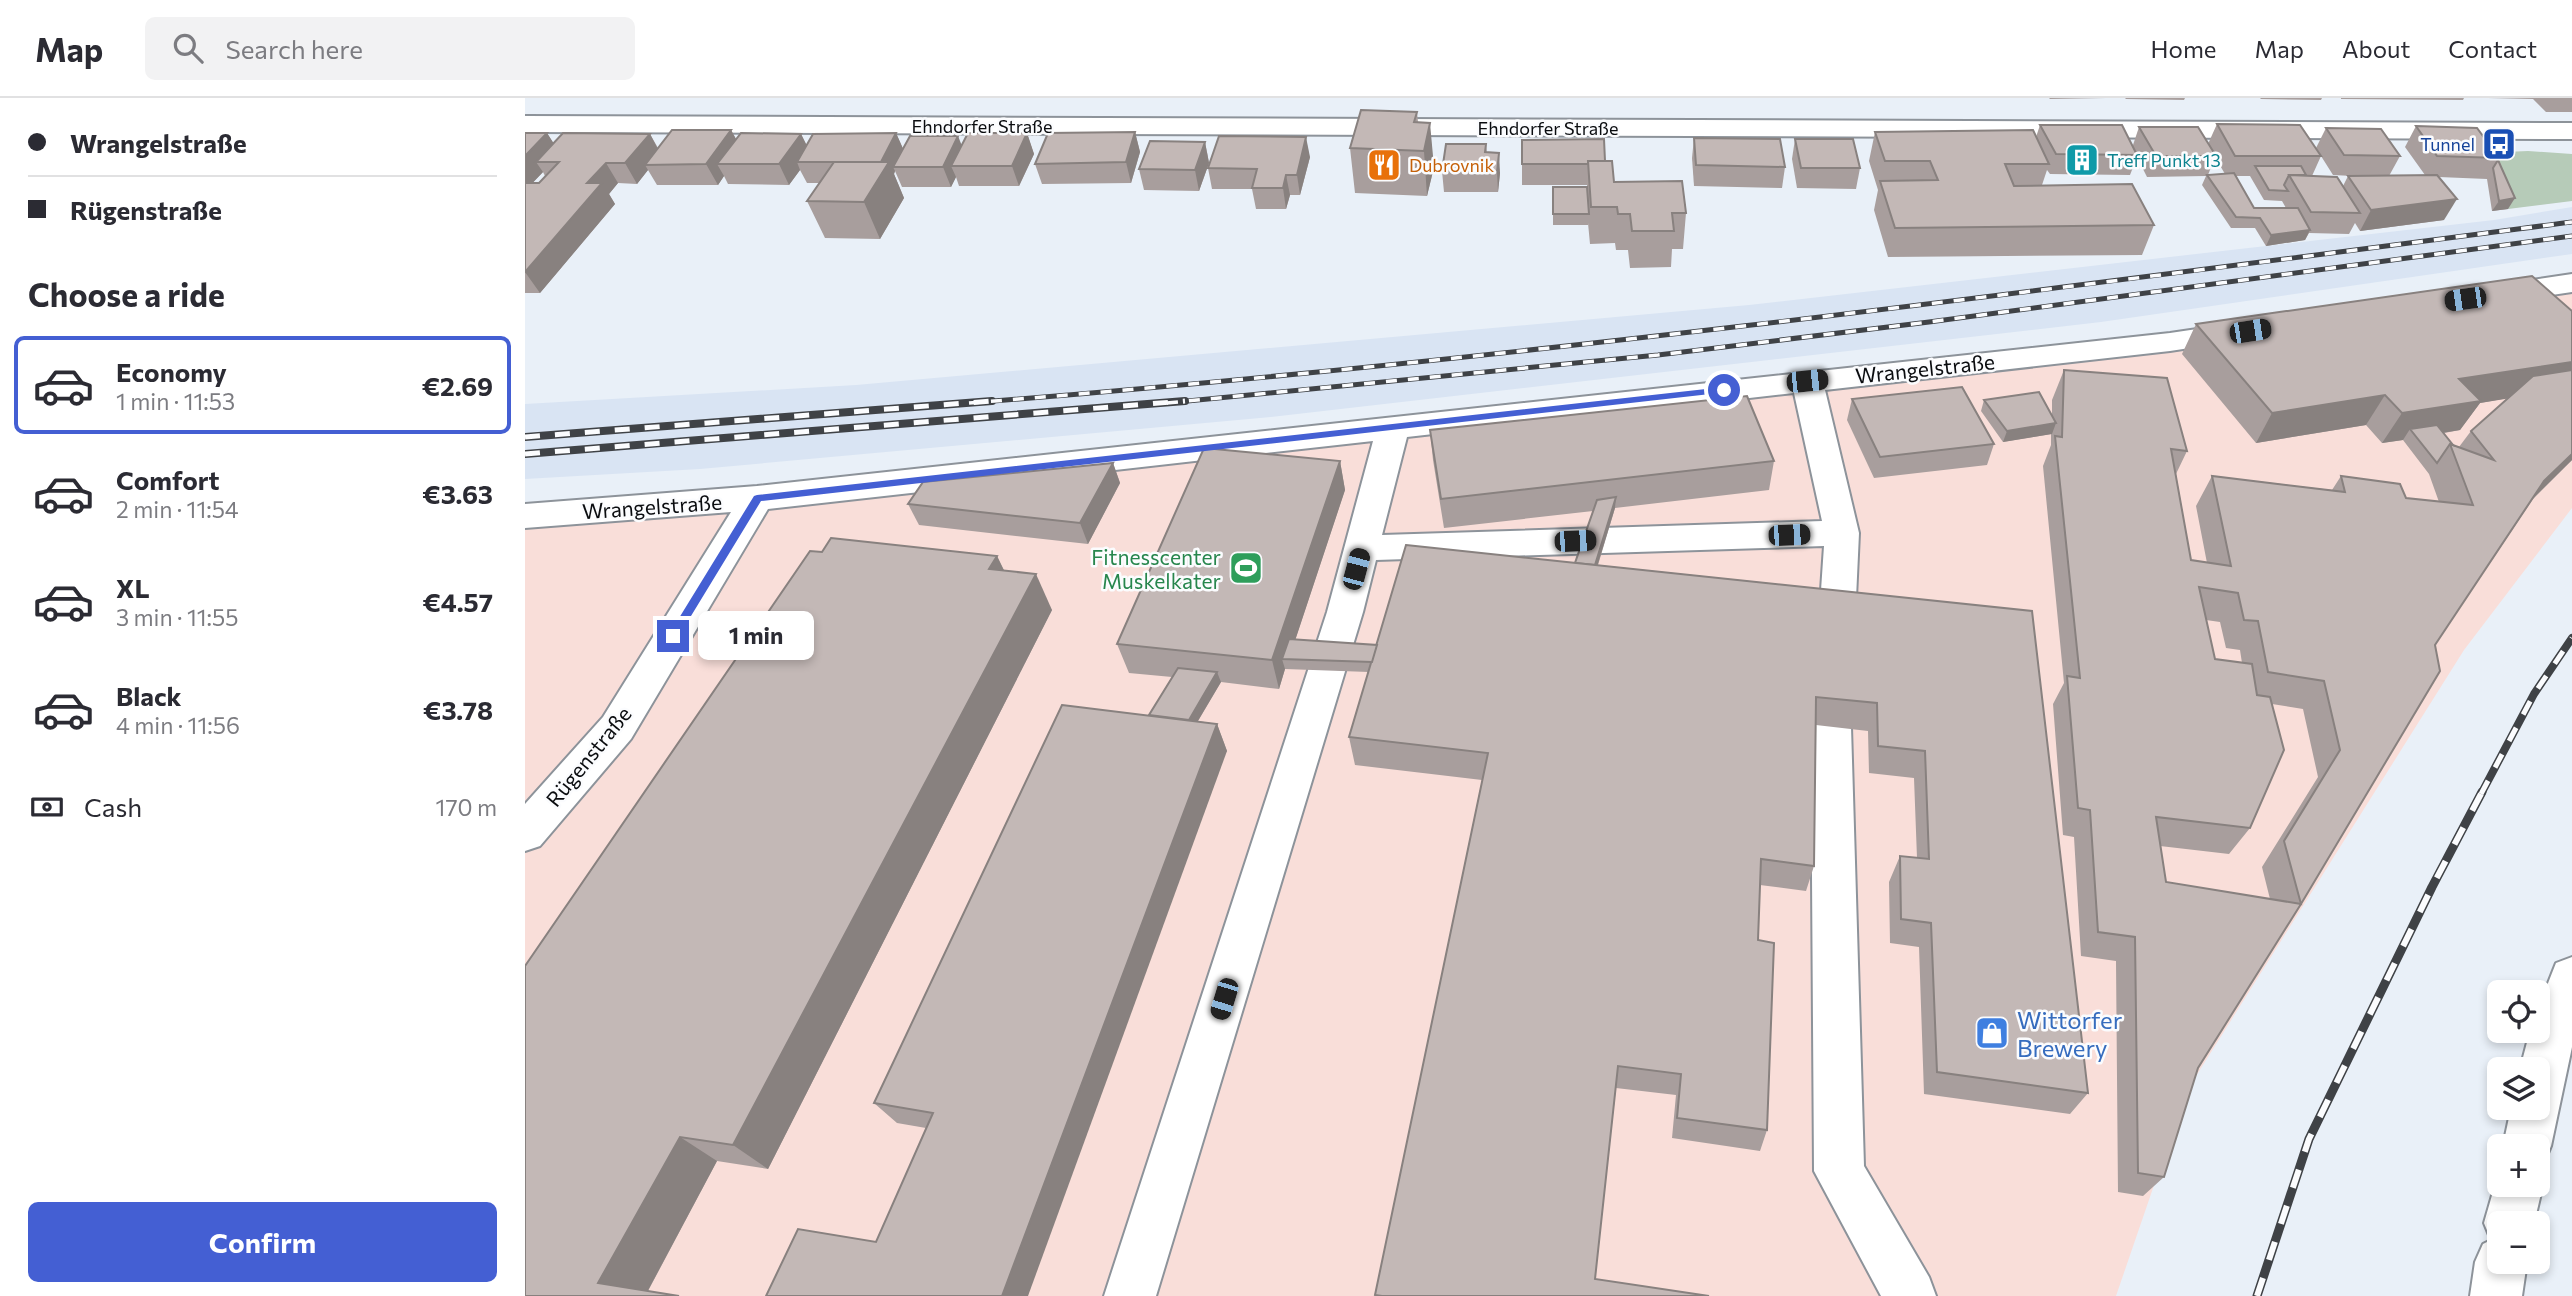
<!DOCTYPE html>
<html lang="en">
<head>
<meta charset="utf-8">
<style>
	:root { --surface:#fff; --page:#f2f2f3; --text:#2b2b33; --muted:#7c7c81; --line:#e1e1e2; --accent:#445fd3 }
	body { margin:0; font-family:Commissioner,sans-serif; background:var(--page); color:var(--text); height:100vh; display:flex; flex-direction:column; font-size:26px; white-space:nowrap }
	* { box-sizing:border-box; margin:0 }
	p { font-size:23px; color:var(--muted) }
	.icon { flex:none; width:38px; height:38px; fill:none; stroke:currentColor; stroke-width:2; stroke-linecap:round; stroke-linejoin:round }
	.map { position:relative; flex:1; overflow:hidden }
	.side { display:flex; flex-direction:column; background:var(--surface); width:525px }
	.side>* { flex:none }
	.guide { display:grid; align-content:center; height:154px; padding:0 28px; background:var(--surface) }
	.tools { position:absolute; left:1962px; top:882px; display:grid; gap:14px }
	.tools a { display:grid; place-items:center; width:63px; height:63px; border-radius:10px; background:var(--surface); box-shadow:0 4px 10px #0003; font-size:35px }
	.end { position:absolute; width:32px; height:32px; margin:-16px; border:9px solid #445fd3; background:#fff; box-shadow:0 0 0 4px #fff }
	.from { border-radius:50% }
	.bubble { position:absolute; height:49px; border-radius:10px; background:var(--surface); box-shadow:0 4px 10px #0003; font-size:23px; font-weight:700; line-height:49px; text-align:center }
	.car { position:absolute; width:21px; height:42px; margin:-21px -10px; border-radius:9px; box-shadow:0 0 5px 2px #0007; background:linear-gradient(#222 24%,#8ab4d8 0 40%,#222 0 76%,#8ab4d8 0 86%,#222 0) }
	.guide b { display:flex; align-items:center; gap:24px; height:66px; font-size:26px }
	.guide b+b { border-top:2px solid var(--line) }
	.guide i { width:18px; height:18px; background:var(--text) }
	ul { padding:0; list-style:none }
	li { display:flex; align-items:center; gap:21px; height:98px; margin:0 14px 10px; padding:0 14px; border:4px solid transparent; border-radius:10px }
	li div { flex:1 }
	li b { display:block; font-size:26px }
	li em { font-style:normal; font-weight:700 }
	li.selected { border-color:var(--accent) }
	li>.icon { width:63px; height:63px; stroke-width:1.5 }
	h2 { padding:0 28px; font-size:32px; line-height:84px }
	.pay { display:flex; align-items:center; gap:18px; height:77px; padding:0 28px; font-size:26px }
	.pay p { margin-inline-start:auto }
	.button { display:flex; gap:14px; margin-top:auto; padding:14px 28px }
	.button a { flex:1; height:80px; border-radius:10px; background:var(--accent); color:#fff; font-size:28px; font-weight:700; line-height:80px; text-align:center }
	header { display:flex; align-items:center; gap:42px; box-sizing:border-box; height:98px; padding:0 35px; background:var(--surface); border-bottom:2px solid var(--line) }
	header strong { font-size:33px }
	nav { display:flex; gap:38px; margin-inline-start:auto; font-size:24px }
	.search { width:490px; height:63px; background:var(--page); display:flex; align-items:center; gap:18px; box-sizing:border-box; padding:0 24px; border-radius:10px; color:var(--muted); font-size:26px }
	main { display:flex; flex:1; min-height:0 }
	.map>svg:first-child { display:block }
</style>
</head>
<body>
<header>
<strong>Map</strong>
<div class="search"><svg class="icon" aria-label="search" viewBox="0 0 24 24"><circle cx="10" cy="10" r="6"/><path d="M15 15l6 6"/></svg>Search here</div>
<nav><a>Home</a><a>Map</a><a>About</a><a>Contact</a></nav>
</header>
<main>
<section class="side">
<div class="guide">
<b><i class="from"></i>Wrangelstraße</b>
<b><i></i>Rügenstraße</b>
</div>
<h2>Choose a ride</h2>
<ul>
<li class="selected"><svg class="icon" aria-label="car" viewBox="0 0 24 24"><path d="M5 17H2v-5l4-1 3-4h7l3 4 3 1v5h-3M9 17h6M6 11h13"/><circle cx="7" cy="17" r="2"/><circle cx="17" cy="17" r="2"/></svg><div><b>Economy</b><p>1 min · 11:53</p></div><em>€2.69</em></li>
<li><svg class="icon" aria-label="car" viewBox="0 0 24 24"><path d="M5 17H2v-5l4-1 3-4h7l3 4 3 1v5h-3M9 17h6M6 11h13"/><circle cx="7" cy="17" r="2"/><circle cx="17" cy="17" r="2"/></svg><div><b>Comfort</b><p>2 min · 11:54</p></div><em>€3.63</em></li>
<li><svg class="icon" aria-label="car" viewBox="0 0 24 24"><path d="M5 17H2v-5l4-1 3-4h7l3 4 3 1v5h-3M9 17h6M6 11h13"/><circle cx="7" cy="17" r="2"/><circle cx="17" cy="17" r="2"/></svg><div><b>XL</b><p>3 min · 11:55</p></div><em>€4.57</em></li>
<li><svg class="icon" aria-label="car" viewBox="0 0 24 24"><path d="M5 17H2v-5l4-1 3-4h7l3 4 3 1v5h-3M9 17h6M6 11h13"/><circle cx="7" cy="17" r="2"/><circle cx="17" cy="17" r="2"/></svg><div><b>Black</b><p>4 min · 11:56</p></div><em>€3.78</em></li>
</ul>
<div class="pay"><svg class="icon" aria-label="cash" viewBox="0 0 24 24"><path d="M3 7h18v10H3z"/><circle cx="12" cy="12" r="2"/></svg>Cash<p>170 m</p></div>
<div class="button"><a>Confirm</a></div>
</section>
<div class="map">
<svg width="2047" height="1198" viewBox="0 0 2047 1198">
	<rect width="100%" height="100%" fill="#e9f0f8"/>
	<path fill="#d9e4f3" d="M2047,109V156L1576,224L746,319L175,371L0,381V306L331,287L1224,207L1969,122Z"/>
	<path fill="#f9ded9" d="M2047,185V410L1939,552L1661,994L1591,1198H0V418L1282,283Z"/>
	<path fill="#b6cbb8" d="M2003,53L2047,56V103L1983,111L1958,55Z"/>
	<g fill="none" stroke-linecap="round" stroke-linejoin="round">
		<defs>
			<g id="minor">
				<path d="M0,18L2047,25V41L0,34Z"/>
				<path d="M2047,176V194L1967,206L1957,203L1952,197L1957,191L1967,188Z"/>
				<path d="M1713,225L1724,227L1728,234L1724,241L1645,253L1300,292L1334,435L1330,522L1325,532L1312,536L1299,532L1294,522L1299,448L851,462L838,514L631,1198H579L802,514L848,343L243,411L106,641L15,748L0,753V706L78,619L206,414L0,430V406L232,388L1645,235ZM1269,295L1297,423L857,437L882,339Z"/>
				<path d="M1306,613L1320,618L1326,629L1339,1068L1404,1179L1411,1198H1356L1289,1073L1286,629L1292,618Z"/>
				<path d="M2047,859V949L2026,1048L2019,1065L2012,1068V1048H1978L1986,1010H2012V971H1995L2005,933H2012V913L2031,865Z"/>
				<path d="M1974,1073V1087H2012V1074L2018,1087L2009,1125H1974V1164H2002L1997,1198H1945L1950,1164L1958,1146L1966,1142L1959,1125Z"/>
			</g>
		</defs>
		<use href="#minor" stroke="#8d939a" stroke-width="4"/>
		<use href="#minor" fill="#fff" fill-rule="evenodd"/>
		<defs>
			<g id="rail-far2">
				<path d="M444,305C981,263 1514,193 2047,124"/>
				<path d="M642,305L1133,257L1404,224L2047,138"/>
			</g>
			<g id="rail-far1">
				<path d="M0,339L467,303"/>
				<path d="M0,356L660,303"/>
				<path d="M1956,696L2009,596L2047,540"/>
			</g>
			<path id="rail" d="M1732,1198L1784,1041L1907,789L1957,694"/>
		</defs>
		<use href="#rail-far2" stroke="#3f4246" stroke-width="5"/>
		<use href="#rail-far1" stroke="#3f4246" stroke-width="8"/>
		<use href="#rail" stroke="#3f4246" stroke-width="9"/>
		<use href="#rail-far2" stroke="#fbfcfe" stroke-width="3.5" stroke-dasharray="11" stroke-linecap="butt"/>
		<use href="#rail-far1" stroke="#fbfcfe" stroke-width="5" stroke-dasharray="15" stroke-linecap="butt"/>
		<use href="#rail" stroke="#fbfcfe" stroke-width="6" stroke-dasharray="19" stroke-linecap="butt"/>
	</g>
	<g fill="#a89e9d" fill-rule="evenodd">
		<path d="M1524,0H1581L1525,1Z"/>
		<path d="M1600,0H1660L1659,2L1601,1Z"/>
		<path d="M1735,0H1797L1796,2L1736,1Z"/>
		<path d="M1816,0H1939L1938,2L1816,1Z"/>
		<path d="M1963,0H2047V14H2021L2008,1Z"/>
		<path d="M892,14L893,24L909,69L902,98L830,95L825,50Z"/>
		<path d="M1692,26L1791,50L1801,30L1875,58L1864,78L1900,77L1880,49L1891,28L1969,54L1974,60L1973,62L1983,111L1967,113L1962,81L1914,79L1919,122L1835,133L1830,125L1824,136L1784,135L1780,142L1741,148L1730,130H1706L1677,87L1681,78L1622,79L1612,59L1605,77L1525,76L1522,72L1517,87L1629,127L1617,157L1363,159L1349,112L1353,92L1344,63L1350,34L1511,39L1515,27L1608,47L1614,29L1683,46ZM1796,58L1808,77L1828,78H1823L1818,88L1787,78ZM1690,59L1700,76L1683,77ZM1711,78H1725L1739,102L1757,103L1761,110H1729Z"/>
		<path d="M206,32L211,41L276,36L282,48L371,35L378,51L437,47L502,35L509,56L494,88H434L431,79L426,89H377L370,73L369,76L379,100L355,141L300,140L282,103L295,85H282L275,72L264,87L203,86L199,78L193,87H132L123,72L112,86L93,85L84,96L90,106L15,195H0V35H22L28,45L125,36L133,50ZM18,74L20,78L14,85H7Z"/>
		<path d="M610,34L615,54L606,85L517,86L510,66Z"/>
		<path d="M1169,40L1260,69L1257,90L1169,88L1167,60Z"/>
		<path d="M1270,41L1335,70L1331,91L1272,90L1267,61Z"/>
		<path d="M997,42L1080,63L1089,84L1161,115L1158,151H1147L1146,169L1105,170L1103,152H1091L1090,145L1065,146L1063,125V127H1028V89H1062V87H997Z"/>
		<path d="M680,44L684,65L674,93L619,92L614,71Z"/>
		<path d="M961,46L962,55L975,75L973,94H919L917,73Z"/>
		<path d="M785,59L775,97H765L761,111H731L727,91H687L683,70Z"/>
		<path d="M2007,178L2047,362L2008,401L1910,547L1776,806L1673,970L1639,1079L1618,1098L1593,1094L1591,863L1556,858L1549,739L1538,737L1528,606L1539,585L1518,368L1526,347V336L1478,344L1456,313L1459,302L1527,317V302L1539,272L1662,353L1651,376L1666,462L1682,465L1671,408L1687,378L1807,392L1816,378L1881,400L1914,404L1904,376L1878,342L1857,345L1841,327L1731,345L1657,256L1671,226ZM1983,300L1946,333L1934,349L1928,347L1919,335L1935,332L1955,305ZM1681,522L1695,524L1701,550L1715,552L1717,565L1690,561ZM1747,606L1778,611L1793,679L1737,769L1745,801L1641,784L1635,748L1704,756L1725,730Z"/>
		<path d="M1327,301L1469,346L1462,367L1349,380L1322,322Z"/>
		<path d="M905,332L1249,363L1244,392L1090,410L1073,467L1507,513L1563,995L1545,1016L1399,996L1394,849L1365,845L1364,784L1375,758L1392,760L1389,680L1344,675L1343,633L1291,627L1289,768L1281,793L1235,787L1233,842L1242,1032L1235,1053L1147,1040L1151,997L1091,990L1070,1181L1184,1198H850L957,682L830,667L824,639L844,574L760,571L754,591L696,584L673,623L692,626L702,653L351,1144L401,1030L372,1025L349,1005L624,617L647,579L604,575L592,546L815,363L820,392L770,542L852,547L1050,465L1068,413L919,430L908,362Z"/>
		<path d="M588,365L595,385L563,446L394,427L383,406Z"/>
		<path d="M297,454L472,458L479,472L527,512L243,1071L192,1063L123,1193L0,1198Z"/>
	</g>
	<g fill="#88817f">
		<path d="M905,25L909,69L902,98L899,53Z"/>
		<path d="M206,32L217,52L192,66L199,78L193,87L181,66Z"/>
		<path d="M610,34L615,54L606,85L601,64Z"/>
		<path d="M22,35L35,55L11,64L18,74L0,93V58Z"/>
		<path d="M371,35L380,55L368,69L370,73L369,76L379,100L355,141L339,104L356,64Z"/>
		<path d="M502,35L509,56L494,88L487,68Z"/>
		<path d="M125,36L136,57L120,67L123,72L112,86L100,65Z"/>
		<path d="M276,36L286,56L272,64L275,72L264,87L254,66Z"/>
		<path d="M433,38L441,58L426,68L431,79L426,89L418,69Z"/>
		<path d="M781,39L785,59L775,97L772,77Z"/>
		<path d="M680,44L684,65L674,93L670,72Z"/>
		<path d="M974,55L975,75L973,94L972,74Z"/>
		<path d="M81,65L93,85L84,96L90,106L15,195L0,174L62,85Z"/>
		<path d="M761,77L765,97L761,111L758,90Z"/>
		<path d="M1990,100L1983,111L1967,113L1974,103Z"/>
		<path d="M1932,101L1919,122L1835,133L1846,112Z"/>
		<path d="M1785,132L1780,142L1741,148L1746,137Z"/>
		<path d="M2047,264V290L1955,305L1935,332L1892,339L1885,331L1878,342L1857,345L1877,315L1934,281Z"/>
		<path d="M1860,297L1841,327L1731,345L1747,315Z"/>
		<path d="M1531,325L1527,336L1478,344L1482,333Z"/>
		<path d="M2047,356V362L1995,413L2019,383Z"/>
		<path d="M815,363L820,392L764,561H757L760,571L754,591L747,562Z"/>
		<path d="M588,365L595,385L563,446L555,425Z"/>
		<path d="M1091,399L1090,410L1064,495V485Z"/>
		<path d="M472,458L489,494L464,471Z"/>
		<path d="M511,476L527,512L243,1071L208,1047Z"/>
		<path d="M692,574L696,584L658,648L655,638Z"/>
		<path d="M692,626L702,653L503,1198H477Z"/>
		<path d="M155,1039L192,1063L120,1198L73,1185Z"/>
	</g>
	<g fill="#c3b8b6" stroke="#88817f" stroke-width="2" fill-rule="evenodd">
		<path d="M836,12L892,14L889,24L905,25L899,53L825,50Z"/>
		<path d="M1692,26L1775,27L1796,58H1710Z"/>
		<path d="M1515,27H1597L1612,57L1531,56Z"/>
		<path d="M1891,28L1952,30L1974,60L1912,58Z"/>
		<path d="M1614,29H1673L1691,58H1631Z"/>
		<path d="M1801,30L1856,31L1875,58L1819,57Z"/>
		<path d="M147,32H206L181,66L120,67Z"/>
		<path d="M1508,32L1524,66H1480L1489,88L1607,86L1629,127L1370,130L1355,83L1413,82L1405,63H1360L1350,34Z"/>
		<path d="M610,34L601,64L510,66L523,35Z"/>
		<path d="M0,35H22L0,58Z"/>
		<path d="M38,35L125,36L100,65H81L62,85H77L0,174V85H14L34,64H11Z"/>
		<path d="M216,35L276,36L254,66H192Z"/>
		<path d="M371,35L356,64H272L288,36Z"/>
		<path d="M443,35H502L487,68H426Z"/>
		<path d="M385,38H433L418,69H368Z"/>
		<path d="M694,38L781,39L772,77H761L758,90H727L732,71L683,70Z"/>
		<path d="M1169,40L1255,41L1260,69L1171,67Z"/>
		<path d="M1079,41L1080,63H1063V66H997V42Z"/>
		<path d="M1270,41H1328L1335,70H1276Z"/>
		<path d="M625,43L680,44L670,72L614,71Z"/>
		<path d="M921,46H961L960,54L974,55L972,74L917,73Z"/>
		<path d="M1973,62L1990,100L1974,103L1968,70Z"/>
		<path d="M1063,63H1087L1089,84L1157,83L1161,115H1147L1149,133H1107L1105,116H1093L1092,109H1066Z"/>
		<path d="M309,64H364L339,104L282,103Z"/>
		<path d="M1730,68H1776L1781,77H1764L1759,87L1763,93L1744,92Z"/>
		<path d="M1709,75L1729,110H1773L1785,132L1746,137L1735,120L1711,119L1682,77Z"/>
		<path d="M1764,77L1812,79L1835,115L1786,114Z"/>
		<path d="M1912,77L1932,101L1846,112L1823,78Z"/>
		<path d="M1028,89H1062L1064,116H1028Z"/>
		<path d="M2007,178L2047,213V264L1934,281L1956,303L1877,315L1860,297L1747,315L1671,226Z"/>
		<path d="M1539,272L1642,280L1662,353L1646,351L1666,462L1706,468L1687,378L1820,394L1816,378L1875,386L1881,400L1948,407L1925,346L1969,362L1946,333L2008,278L2047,272V356L2019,383L1910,547L1915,573L1776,806L1673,970L1639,1079L1613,1075L1610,839L1573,834L1565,712L1553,710L1542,578L1555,580L1530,338L1537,339ZM1674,489L1713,495L1719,522L1733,523L1743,574L1799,583L1815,652L1759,743L1776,806L1641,784L1631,719L1725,730L1759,652L1745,599L1732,597L1727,566L1690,561Z"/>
		<path d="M1437,289L1469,346L1355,359L1327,301Z"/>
		<path d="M1514,294L1531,325L1482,333L1459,302Z"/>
		<path d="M1222,298L1249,363L916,401L905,332Z"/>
		<path d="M1912,327L1928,347L1925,346L1912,365L1885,331Z"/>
		<path d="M679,350L815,363L747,562L592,546Z"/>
		<path d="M588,365L555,425L383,406L398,384Z"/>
		<path d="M1091,399L1070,467L1050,465L1072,402Z"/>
		<path d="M306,440L472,458L464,471L511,476L208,1047L155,1039L73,1185L154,1198H0V868L285,453L297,454Z"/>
		<path d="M881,447L1507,513L1563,995L1412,974L1406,825L1376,821L1375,758L1404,761L1400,653L1353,648L1352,605L1291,599L1289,768L1236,761L1233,842L1249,845L1242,1032L1152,1020L1156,976L1093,968L1070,1181L1184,1198H857L850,1197L963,655L824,639Z"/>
		<path d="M764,541L852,547L847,564L757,561Z"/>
		<path d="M653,570L692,574L664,622L624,617Z"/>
		<path d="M537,607L692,626L477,1198H241L273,1131L351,1144L408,1015L349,1005Z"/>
	</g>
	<path fill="#445fd3" d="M1199,289L1203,290V294L236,403L152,541H144L143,538L229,398L232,397Z"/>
	<defs>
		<symbol id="bus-square" viewBox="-11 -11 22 22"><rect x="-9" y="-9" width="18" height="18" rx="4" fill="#1a4fb4" stroke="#fbfcfe"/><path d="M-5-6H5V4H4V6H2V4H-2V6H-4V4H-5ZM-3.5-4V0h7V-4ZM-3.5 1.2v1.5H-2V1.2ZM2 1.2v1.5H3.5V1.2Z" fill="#fff"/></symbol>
		<symbol id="building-square" viewBox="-11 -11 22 22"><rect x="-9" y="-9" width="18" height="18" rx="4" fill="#0f9aa8" stroke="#fbfcfe"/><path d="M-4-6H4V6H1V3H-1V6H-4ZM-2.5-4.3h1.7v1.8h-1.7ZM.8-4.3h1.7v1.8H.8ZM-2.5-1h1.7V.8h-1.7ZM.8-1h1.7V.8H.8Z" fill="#fff"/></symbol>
		<symbol id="restaurant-square" viewBox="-11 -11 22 22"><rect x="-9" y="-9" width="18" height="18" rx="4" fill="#e8710a" stroke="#fbfcfe"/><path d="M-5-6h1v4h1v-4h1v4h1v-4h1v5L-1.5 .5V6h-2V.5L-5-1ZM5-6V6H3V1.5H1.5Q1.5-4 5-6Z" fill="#fff"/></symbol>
		<symbol id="stadium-square" viewBox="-11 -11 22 22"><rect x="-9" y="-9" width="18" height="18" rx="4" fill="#2e9e5b" stroke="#fbfcfe"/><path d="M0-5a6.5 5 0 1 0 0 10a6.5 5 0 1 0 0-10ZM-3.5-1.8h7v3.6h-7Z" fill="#fff"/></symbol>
		<symbol id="shop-square" viewBox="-11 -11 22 22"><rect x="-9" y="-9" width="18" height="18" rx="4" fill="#3f7fe0" stroke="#fbfcfe"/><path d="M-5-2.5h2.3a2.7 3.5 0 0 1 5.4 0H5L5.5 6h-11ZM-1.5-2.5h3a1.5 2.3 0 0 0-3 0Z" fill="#fff"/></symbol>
	</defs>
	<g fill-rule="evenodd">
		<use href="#bus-square" x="1955" y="27" width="38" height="38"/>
		<use href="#building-square" x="1538" y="43" width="38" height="38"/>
		<use href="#restaurant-square" x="840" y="48" width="38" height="38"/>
		<use href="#stadium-square" x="702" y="451" width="38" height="38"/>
		<use href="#shop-square" x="1448" y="916" width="38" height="38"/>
	</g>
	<g text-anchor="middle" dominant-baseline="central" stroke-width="5" stroke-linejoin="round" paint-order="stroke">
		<g font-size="18" fill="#0a0c0f" stroke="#fbfcfe">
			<text x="457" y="28">Ehndorfer Straße</text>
			<text x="1023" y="30">Ehndorfer Straße</text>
		</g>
		<g font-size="18" fill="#164399" stroke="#fbfcfe" text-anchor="end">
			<text x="1950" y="46">Tunnel</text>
		</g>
		<g font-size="18" fill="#0d838f" stroke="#fbfcfe" text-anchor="start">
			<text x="1582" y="62">Treff Punkt 13</text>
		</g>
		<g font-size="18" fill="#c56008" stroke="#fbfcfe" text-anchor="start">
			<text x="884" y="67">Dubrovnik</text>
		</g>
		<g font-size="21" fill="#0a0c0f" stroke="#fbfcfe">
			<text transform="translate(1400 270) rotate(-6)">Wrangelstraße</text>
			<text transform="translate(127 408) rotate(-4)">Wrangelstraße</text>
			<text transform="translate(63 658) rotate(-51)">Rügenstraße</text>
		</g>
		<g font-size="21" fill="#27864d" stroke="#fbfcfe" text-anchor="end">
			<text x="696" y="458">Fitnesscenter<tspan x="696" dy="24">Muskelkater</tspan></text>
		</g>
		<g font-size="24" fill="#366cbe" stroke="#fbfcfe" text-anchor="start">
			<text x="1492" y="921">Wittorfer<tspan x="1492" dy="28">Brewery</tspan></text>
		</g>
	</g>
</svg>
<div class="tools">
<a><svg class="icon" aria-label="locate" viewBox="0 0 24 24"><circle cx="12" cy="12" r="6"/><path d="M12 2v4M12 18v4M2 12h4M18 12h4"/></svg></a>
<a><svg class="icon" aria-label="layers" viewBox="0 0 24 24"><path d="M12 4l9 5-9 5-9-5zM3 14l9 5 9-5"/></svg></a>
<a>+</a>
<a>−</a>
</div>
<i class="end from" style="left:1199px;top:292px"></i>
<i class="end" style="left:148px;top:538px"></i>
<div class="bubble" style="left:173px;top:513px;width:116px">1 min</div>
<i class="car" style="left:1940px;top:201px;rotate:262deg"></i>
<i class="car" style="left:1725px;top:233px;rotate:81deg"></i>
<i class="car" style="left:1282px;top:283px;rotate:84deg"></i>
<i class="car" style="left:1264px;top:437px;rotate:88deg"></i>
<i class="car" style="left:1050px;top:443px;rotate:88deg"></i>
<i class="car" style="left:831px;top:471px;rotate:15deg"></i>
<i class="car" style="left:699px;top:901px;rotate:197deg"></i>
</div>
</main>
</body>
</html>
